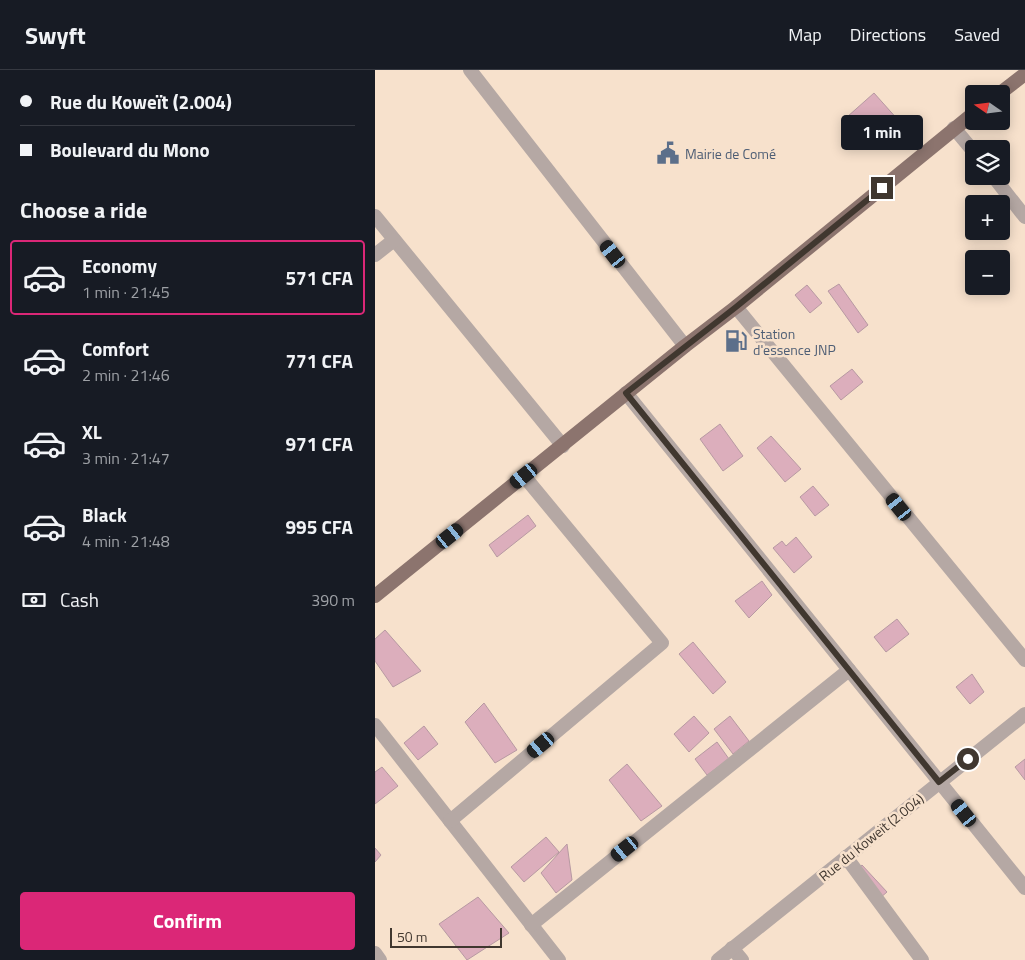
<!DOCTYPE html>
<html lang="en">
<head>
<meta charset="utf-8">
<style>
	:root { --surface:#171b24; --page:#20242c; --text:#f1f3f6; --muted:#9ea1a6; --line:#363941; --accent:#db2777 }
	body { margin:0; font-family:"Titillium Web",sans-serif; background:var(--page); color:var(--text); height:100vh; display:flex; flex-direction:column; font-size:19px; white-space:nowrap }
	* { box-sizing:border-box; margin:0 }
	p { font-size:16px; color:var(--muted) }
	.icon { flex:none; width:28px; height:28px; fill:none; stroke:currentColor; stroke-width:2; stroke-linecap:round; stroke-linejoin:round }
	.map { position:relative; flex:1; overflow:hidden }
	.sheet { display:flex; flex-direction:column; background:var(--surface); width:375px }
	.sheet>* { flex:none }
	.hud { display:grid; align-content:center; height:110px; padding:0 20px; background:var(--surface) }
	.needle { width:32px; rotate:284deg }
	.controls { position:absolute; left:590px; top:15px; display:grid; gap:10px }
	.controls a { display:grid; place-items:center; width:45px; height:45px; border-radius:5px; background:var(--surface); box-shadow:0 2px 12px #0003; font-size:25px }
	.scale { position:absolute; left:15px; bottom:12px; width:112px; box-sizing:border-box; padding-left:5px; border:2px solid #40372f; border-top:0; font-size:14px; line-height:18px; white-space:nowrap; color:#40372f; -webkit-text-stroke:4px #f7e1cc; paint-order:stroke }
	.end { position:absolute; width:22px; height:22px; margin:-11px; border:6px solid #40372f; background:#fff; box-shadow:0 0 0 2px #fff }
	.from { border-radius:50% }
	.bubble { position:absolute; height:35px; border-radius:5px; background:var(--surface); box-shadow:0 2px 12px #0003; font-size:16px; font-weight:700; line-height:35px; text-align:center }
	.car { position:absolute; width:15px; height:30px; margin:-15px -8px; border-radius:6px; box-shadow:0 0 4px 1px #0007; background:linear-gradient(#222 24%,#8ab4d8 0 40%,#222 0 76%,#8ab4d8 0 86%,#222 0) }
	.hud b { display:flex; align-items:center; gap:18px; height:48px; font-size:19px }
	.hud b+b { border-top:1px solid var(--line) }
	.hud i { width:12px; height:12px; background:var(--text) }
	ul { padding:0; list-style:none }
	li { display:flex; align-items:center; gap:15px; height:75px; margin:0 10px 8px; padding:0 10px; border:2px solid transparent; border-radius:5px }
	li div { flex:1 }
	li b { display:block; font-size:19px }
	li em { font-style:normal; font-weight:700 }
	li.active { border-color:var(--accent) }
	li>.icon { width:45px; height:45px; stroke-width:1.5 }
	h2 { padding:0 20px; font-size:22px; line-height:60px }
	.pay { display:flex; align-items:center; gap:12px; height:55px; padding:0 20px; font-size:19px }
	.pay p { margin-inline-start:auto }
	.cta { display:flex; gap:10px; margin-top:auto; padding:10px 20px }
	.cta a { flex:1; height:58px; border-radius:5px; background:var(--accent); color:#fff; font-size:20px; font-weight:700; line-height:58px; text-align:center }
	header { display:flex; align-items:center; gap:30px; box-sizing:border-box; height:70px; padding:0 25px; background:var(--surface); border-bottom:1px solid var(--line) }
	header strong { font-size:24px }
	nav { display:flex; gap:28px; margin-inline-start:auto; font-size:18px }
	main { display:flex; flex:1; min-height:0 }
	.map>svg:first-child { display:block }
</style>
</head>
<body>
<header>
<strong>Swyft</strong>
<nav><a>Map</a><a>Directions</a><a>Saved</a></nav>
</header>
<main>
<section class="sheet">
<div class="hud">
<b><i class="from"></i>Rue du Koweït (2.004)</b>
<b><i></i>Boulevard du Mono</b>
</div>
<h2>Choose a ride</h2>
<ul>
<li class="active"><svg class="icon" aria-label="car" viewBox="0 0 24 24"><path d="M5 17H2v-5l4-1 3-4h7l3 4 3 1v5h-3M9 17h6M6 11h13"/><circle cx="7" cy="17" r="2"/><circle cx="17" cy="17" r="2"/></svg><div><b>Economy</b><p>1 min · 21:45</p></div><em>571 CFA</em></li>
<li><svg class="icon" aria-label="car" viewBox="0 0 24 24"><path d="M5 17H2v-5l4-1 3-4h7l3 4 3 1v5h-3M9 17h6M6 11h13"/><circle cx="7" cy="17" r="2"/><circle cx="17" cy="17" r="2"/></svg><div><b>Comfort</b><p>2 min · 21:46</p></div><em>771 CFA</em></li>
<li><svg class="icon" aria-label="car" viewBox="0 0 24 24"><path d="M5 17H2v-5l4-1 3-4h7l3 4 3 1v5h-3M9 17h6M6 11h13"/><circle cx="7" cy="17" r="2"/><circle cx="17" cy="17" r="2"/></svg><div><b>XL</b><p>3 min · 21:47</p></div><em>971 CFA</em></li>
<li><svg class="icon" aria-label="car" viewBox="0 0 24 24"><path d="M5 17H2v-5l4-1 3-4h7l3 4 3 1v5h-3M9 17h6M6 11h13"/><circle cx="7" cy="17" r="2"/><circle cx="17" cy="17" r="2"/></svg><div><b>Black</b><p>4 min · 21:48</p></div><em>995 CFA</em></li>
</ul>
<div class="pay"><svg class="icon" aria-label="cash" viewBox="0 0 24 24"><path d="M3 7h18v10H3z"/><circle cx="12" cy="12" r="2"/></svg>Cash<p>390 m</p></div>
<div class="cta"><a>Confirm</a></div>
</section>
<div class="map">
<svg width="650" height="890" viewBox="0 0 650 890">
	<rect width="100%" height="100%" fill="#f7e1cc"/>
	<g fill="#dcaebc" stroke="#b799a2">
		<path d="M499,23L524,51L497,75L472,47Z"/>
		<path d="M464,214L493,255L483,263L453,221Z"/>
		<path d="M432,215L447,233L435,243L420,225Z"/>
		<path d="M477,299L488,312L466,330L455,316Z"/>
		<path d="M345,354L368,386L348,401L325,369Z"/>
		<path d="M396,366L426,399L410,412L382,378Z"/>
		<path d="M438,416L454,435L440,446L425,427Z"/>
		<path d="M153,445L161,456L122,487L114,475Z"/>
		<path d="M421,467L437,487L419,503L398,478L407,471L411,476Z"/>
		<path d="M387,511L397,525L374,548L360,531Z"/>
		<path d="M522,549L534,564L511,582L499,567Z"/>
		<path d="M10,560L46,601L18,617L0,591V569Z"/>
		<path d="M318,572L351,612L338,624L304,584Z"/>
		<path d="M597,604L609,622L595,634L581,617Z"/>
		<path d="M109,633L142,680L120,693L90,652Z"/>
		<path d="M319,646L334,663L314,682L299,664Z"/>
		<path d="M355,646L374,671L358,684L339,659Z"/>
		<path d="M49,656L63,674L43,690L29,673Z"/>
		<path d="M342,672L354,689L332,705L320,689Z"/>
		<path d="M650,689V710L640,697Z"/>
		<path d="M252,694L287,736L266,751L234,710Z"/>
		<path d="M7,697L23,716L0,734V702Z"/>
		<path d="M171,767L184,782L149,812L136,797Z"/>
		<path d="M192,774L197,810L181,823L166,803Z"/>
		<path d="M0,778L6,785L0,792Z"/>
		<path d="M487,795L512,822L505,828L481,800Z"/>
		<path d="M103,827L134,863L92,890L64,854Z"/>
	</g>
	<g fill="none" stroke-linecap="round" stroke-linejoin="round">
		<g stroke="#b5a8a4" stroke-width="14">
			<path d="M95,0L310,276"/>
			<path d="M579,58L599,82"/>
			<path d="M618,106L650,147"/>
			<path d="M0,146L188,376"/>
			<path d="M0,185L19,170"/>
			<path d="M361,237L650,590"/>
			<path d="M251,323L650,818"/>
			<path d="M0,655L184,890"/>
			<path d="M75,751L287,573L149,406"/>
			<path d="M471,787L547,890"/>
			<path d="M156,855L474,600"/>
			<path d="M357,878L367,890"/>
			<path d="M0,883L5,890"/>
			<path d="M343,890L650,644"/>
		</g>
		<g stroke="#8c746e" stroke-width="14">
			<path d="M624,24L650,4"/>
			<path d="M0,526L310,276L361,237L599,43"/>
		</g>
	</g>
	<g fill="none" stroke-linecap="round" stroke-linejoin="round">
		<path stroke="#40372f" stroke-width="6" d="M507,118L361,237L251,323L564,712L593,689"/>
	</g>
	<defs>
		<symbol id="civic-bare" viewBox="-9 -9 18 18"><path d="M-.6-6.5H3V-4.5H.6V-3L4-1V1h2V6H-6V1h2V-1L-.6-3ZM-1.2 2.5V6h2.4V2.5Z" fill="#5c6f8a" stroke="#f7e1cc" stroke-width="2.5" paint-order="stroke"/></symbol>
		<symbol id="fuel-bare" viewBox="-9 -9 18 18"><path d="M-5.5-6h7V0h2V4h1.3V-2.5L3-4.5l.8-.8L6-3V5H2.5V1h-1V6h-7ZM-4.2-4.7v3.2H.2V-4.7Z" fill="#5c6f8a" stroke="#f7e1cc" stroke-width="2.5" paint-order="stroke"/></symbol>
	</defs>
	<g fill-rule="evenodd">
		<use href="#civic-bare" x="277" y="67" width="32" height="32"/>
		<use href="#fuel-bare" x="345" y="255" width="32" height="32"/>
	</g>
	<g text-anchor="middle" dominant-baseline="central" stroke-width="5" stroke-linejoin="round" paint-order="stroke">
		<g font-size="14" fill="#4e5e75" stroke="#f7e1cc" text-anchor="start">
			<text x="310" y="83">Mairie de Comé</text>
			<text x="378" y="263">Station<tspan x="378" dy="16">d'essence JNP</tspan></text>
		</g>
		<g font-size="14" fill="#40372f" stroke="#f7e1cc">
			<text transform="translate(496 767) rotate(-39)">Rue du Koweït (2.004)</text>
		</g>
	</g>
</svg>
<div class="controls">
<a><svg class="needle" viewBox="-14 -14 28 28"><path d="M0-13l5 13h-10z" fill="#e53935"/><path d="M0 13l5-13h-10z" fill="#9ea1a6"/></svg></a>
<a><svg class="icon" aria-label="layers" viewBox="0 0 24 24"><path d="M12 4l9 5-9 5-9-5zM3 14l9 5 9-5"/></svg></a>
<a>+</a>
<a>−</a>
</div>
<div class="scale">50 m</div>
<i class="end from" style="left:593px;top:689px"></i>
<i class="end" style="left:507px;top:118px"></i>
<div class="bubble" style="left:466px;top:45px;width:82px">1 min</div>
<i class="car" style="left:238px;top:184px;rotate:322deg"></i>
<i class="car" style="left:149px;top:406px;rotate:231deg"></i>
<i class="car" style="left:524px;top:437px;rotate:321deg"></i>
<i class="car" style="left:75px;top:466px;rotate:51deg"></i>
<i class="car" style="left:166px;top:675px;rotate:230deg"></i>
<i class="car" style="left:589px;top:743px;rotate:322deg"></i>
<i class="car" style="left:250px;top:779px;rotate:231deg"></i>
</div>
</main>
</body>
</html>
